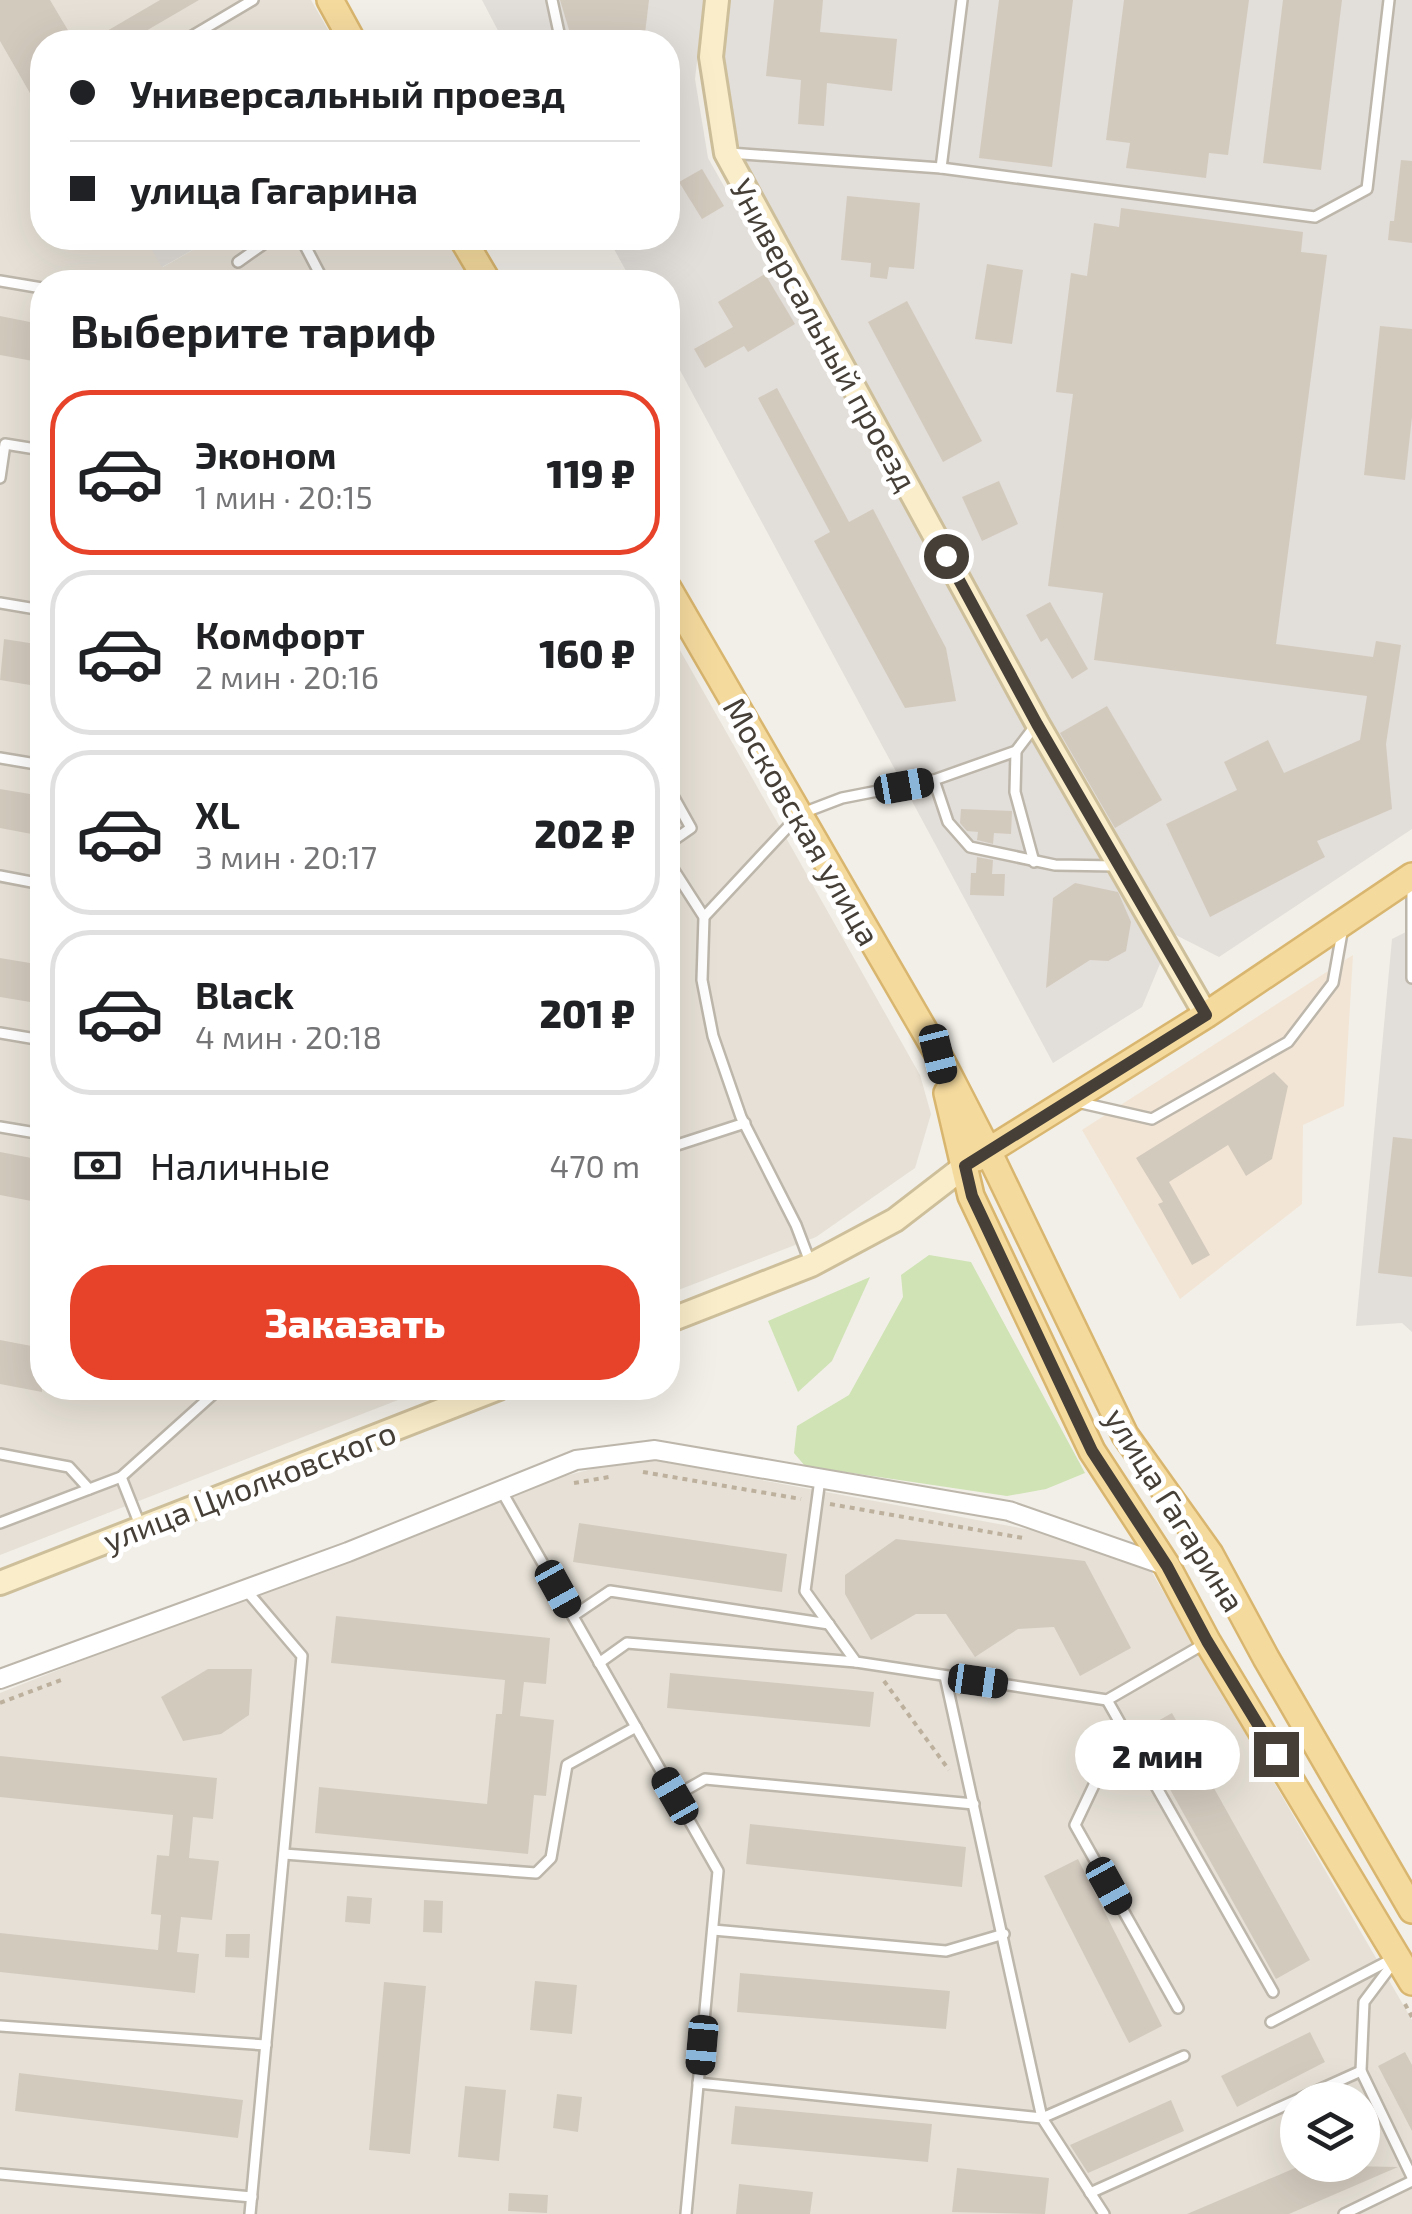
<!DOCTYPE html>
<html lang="ru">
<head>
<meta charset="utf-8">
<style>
	:root { --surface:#fff; --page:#f6f6f6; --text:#202124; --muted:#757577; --line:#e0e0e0; --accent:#e7422a }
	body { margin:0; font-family:"Exo 2",sans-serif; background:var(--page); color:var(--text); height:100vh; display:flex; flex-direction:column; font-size:38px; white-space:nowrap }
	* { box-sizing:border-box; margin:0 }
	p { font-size:32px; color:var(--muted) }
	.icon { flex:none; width:55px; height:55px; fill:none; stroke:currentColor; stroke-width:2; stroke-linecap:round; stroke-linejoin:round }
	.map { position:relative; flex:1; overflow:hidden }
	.details { position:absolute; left:30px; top:270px; width:650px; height:1130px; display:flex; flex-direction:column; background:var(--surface); border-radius:40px; box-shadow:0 10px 40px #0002 }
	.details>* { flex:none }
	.top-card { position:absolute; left:30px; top:30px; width:650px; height:220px; border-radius:40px; box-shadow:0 10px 40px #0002; display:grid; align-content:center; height:220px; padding:0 40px; background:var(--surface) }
	.buttons { position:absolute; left:1280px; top:2082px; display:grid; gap:20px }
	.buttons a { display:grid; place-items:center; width:100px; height:100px; border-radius:50%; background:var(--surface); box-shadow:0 10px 40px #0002; font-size:50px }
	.end { position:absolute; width:45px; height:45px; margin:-22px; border:12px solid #453f37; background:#fff; box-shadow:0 0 0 5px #fff }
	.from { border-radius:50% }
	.bubble { position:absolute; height:70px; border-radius:35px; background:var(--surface); box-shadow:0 10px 40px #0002; font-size:32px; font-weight:800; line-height:70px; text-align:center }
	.car { position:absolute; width:30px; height:60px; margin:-30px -15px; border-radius:12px; box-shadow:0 0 8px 2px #0007; background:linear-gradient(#222 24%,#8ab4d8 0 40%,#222 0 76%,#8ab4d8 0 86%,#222 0) }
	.top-card b { display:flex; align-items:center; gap:35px; height:95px; font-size:38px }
	.top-card b+b { border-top:2px solid var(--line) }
	.top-card i { width:25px; height:25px; background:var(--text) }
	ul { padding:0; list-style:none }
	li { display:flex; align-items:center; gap:30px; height:165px; margin:0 20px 15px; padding:0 20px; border:5px solid var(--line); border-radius:40px }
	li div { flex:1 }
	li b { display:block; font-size:38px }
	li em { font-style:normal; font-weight:800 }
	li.active { border-color:var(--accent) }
	li>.icon { width:90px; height:90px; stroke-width:1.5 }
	h2 { padding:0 40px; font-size:45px; line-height:120px }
	.pay { display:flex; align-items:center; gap:25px; height:110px; padding:0 40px; font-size:38px }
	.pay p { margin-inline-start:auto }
	.cta { display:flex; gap:20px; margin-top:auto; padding:20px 40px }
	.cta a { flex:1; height:115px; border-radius:40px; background:var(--accent); color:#fff; font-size:40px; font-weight:800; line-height:115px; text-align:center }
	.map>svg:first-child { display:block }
</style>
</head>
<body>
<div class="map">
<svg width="1412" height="2214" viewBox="0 0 1412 2214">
	<rect width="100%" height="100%" fill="#f2efe8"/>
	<g fill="#e6e0d6" fill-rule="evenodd">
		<path d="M0,0H311L335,42H278L270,30L248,42H42V238H145L163,267L214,238H445L471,282H42V1388H429L0,1555Z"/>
		<path d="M668,629L920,1075L931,1114L915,1168L816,1237L668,1294Z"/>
		<path d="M637,1457L1139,1550L1412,2020V2214H0V1693L516,1489ZM1298,2100H1362V2165H1298Z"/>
	</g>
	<path fill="#f2e5d5" d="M1353,955L1344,1106L1303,1125L1302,1204L1180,1299L1082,1130Z"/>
	<g fill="#e2ded9">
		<path d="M482,0H704L695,79L708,158L1162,959L1142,1007L1053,1063L668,348V282H632L608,238H668V42H504Z"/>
		<path d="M726,0H1412V829L1219,957L1168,931L753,193L726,100L719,54Z"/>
		<path d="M145,238H214L162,267Z"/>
		<path d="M1412,929V1332L1402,1323L1356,1326L1392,939Z"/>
	</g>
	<g fill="#cfe3b4">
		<path d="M929,1255L971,1262L1085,1473L1046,1489L1007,1496L805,1466L794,1453L797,1426L849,1395L903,1297L901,1275Z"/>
		<path d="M870,1277L832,1361L798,1392L768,1321Z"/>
	</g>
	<g fill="#d3cabe">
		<path d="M0,0H50L75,42H42V114L0,41Z"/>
		<path d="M160,0H199L127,42H88Z"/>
		<path d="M560,0H649L644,42H590L570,33Z"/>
		<path d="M774,0H823L820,32L897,39L892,91L827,83L824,126L798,124L801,80L766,76Z"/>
		<path d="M999,0H1073L1052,167L979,158Z"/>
		<path d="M1124,0H1249L1228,155L1209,153L1206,178L1126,168L1130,143L1106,140Z"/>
		<path d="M1283,0H1342L1321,170L1263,163Z"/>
		<path d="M1401,160L1412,161V243L1388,240L1390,221H1394Z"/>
		<path d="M702,169L724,206L702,219L679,182Z"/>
		<path d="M847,196L920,203L914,269L889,267L887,279L870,277L871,263L841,260Z"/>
		<path d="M1121,208L1303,232L1301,252L1327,255L1276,644L1373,657L1376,641L1401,645L1386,744L1392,809L1317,841L1325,857L1210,917L1166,824L1237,790L1224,762L1268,740L1284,773L1360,740L1367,696L1094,660L1103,593L1048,586L1073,394L1056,392L1071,273L1087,276L1094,223L1119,227Z"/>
		<path d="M987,264L1023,270L1012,344L975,339Z"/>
		<path d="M765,274L795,324L748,352L744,346L705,368L694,349L733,327L718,302Z"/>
		<path d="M907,301L982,441L943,462L868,322Z"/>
		<path d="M0,316L40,324L33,361L0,355Z"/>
		<path d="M1380,326L1412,329V417L1405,480L1364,475Z"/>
		<path d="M777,388L849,522L873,509L946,648L956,701L905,708L814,541L830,532L758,398Z"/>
		<path d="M999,481L1018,524L982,541L962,497Z"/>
		<path d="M1050,602L1088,669L1072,679L1047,638L1041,642L1026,615Z"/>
		<path d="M4,639L42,645V687L0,680Z"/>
		<path d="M1107,706L1162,800L1115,828L1060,733Z"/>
		<path d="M0,789L42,796V836L0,828Z"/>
		<path d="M961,809L1012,811L1011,834L994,833L993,844L977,840L978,832L967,831L960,823Z"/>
		<path d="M977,857L993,860L992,874H1005L1004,896L970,895L971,873H976Z"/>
		<path d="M1075,883L1118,892L1131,922L1126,951L1108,961L1090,960L1046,988L1053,898Z"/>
		<path d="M0,958L42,965V1004L0,997Z"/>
		<path d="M1274,1072L1288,1086L1272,1159L1246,1176L1228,1145L1169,1182L1210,1255L1192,1265L1158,1204L1163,1202L1136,1158Z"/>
		<path d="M1393,1137L1412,1139V1277L1378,1273Z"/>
		<path d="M0,1152L42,1160V1203L0,1195Z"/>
		<path d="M0,1340L42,1348V1392L0,1384Z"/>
		<path d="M579,1523L787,1554L782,1592L573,1562Z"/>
		<path d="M896,1539L1085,1561L1131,1648L1080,1676L1054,1627L1018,1629L975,1657L946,1614H916L871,1640L845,1594V1575Z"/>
		<path d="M336,1616L550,1638L546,1684L524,1682L520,1716L554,1720L546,1796L534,1795L528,1854L315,1833L319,1787L487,1804L496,1714H502L505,1680L331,1663Z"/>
		<path d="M208,1669H252L249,1715L221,1734L183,1741L161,1697Z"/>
		<path d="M670,1673L874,1692L870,1727L667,1708Z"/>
		<path d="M1172,1713L1310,1960L1276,1979L1138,1732Z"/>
		<path d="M0,1756L217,1778L213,1819L193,1817L189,1858L219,1861L212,1920L181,1917L177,1952L199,1954L195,1993L0,1972V1933L158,1950L161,1915L151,1914L157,1855L169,1856L173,1815L0,1797Z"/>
		<path d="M750,1824L966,1847L962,1887L746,1864Z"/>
		<path d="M1078,1859L1162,2026L1129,2043L1044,1876Z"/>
		<path d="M347,1896L372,1898L370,1924L345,1922Z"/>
		<path d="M424,1900L443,1901L442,1933L423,1932Z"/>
		<path d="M226,1934H250L249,1958L225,1957Z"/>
		<path d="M740,1973L950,1991L946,2029L737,2012Z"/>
		<path d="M535,1981L577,1985L572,2034L530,2030Z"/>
		<path d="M384,1982L426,1986L410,2154L369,2150Z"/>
		<path d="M1310,2032L1325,2062L1237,2107L1221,2076Z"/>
		<path d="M1405,2052L1412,2065V2131L1378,2066Z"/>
		<path d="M19,2073L243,2100L238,2138L15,2111Z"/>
		<path d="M465,2086L506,2090L499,2161L458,2157Z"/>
		<path d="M557,2094L582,2097L578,2132L553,2128Z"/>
		<path d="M1171,2100L1184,2131L1088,2173L1070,2145Z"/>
		<path d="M735,2106L932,2124L928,2162L731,2144Z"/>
		<path d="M1302,2165L1398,2167L1289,2214H1187Z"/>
		<path d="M957,2168L1049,2178L1045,2214L952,2212Z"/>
		<path d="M739,2184L813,2192L810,2214H736Z"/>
		<path d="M509,2193L548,2195L547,2213L508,2211Z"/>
	</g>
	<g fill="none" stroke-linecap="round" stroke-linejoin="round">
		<defs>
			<g id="lane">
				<path d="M552,0L561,42"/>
				<path d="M182,42L253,0"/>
				<path d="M729,153L941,168L1315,217L1367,189L1389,0"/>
				<path d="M941,168L962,0"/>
				<path d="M301,238L324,282"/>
				<path d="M238,262L272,238"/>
				<path d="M0,281L42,288"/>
				<path d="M0,478L5,444L42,450"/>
				<path d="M0,603L42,610"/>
				<path d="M1035,726L1016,751L934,780L948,822L970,847L1055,865L1117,866"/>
				<path d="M1016,751L1015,792L1034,862"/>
				<path d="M0,758L42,765"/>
				<path d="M668,787L691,828L668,844"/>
				<path d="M668,861L704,917L702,980L713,1036L741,1117L796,1225L810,1262"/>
				<path d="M0,876L42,884"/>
				<path d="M1412,881V978"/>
				<path d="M704,917L800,814L842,798L934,780"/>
				<path d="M0,1033L42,1040"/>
				<path d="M1077,1102L1152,1119L1288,1042L1333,983L1343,927"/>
				<path d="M0,1127L42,1134"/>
				<path d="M668,1148L745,1123"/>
				<path d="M0,1454L69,1467L89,1489"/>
				<path d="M121,1477L140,1525"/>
				<path d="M820,1479L805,1591L856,1662L1107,1700L1204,1644"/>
				<path d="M501,1490L718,1871L686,2214"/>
				<path d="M0,1523L121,1477L220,1388"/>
				<path d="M246,1590L302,1656L250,2214"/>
				<path d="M573,1616L610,1591L829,1624"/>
				<path d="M599,1663L627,1643L856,1662"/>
				<path d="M945,1676L1042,2118L1184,2056"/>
				<path d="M1107,1700L1273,1992"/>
				<path d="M1122,1726L1075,1825L1178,2008"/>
				<path d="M675,1796L705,1779L974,1804"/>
				<path d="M284,1854L536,1873L551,1858L567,1765L636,1727"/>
				<path d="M713,1930L946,1951L1004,1934"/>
				<path d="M1394,1962L1364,2002L1361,2071L1412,2177"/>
				<path d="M1271,2022L1396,1957"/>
				<path d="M0,2026L266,2045"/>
				<path d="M698,2083L1042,2118L1104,2214"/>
				<path d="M0,2174L252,2197"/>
				<path d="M1090,2193L1361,2071"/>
				<path d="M1344,2214L1412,2181"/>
			</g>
			<path id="street" d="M0,1679L348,1552L576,1460L655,1450L1009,1511L1167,1566"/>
			<g id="secondary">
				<path d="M717,0L711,57L726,153L1037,723L1206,1015"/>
				<path d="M668,1321L811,1265L895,1220L965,1166"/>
				<path d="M0,1583L499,1388"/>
			</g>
			<g id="primary">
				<path d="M330,0L353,42"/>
				<path d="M462,238L488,282"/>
				<path d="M668,588L938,1054L988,1151L1125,1435L1210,1554L1266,1658L1412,1910"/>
				<path d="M947,1093L971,1196L1092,1451L1167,1566L1207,1641L1412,1982"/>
				<path d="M977,1158L1206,1015L1412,876"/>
			</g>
		</defs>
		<use href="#lane" stroke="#bdb6ab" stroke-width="14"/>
		<use href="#street" stroke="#bdb6ab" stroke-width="22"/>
		<use href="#secondary" stroke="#cebf9b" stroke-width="28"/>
		<use href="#primary" stroke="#d9b66f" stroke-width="30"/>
		<g stroke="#bdb19e" stroke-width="4" stroke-dasharray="5 5" stroke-linecap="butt">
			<path d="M643,1472L801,1499"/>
			<path d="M574,1483L609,1477"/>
			<path d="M830,1504L1023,1538"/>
			<path d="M884,1681L949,1770"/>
			<path d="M0,1703L61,1680"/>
			<path d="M1405,2004L1412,2017"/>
		</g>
		<use href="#lane" stroke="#fff" stroke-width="9"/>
		<use href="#street" stroke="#fff" stroke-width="18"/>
		<use href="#secondary" stroke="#faedca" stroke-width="22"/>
		<use href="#primary" stroke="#f5da9e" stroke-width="25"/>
	</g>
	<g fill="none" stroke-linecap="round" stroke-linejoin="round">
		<path stroke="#453f37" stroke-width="12" d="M946,556L1037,724L1206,1015L965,1166L972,1196L1092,1451L1167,1566L1207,1641L1276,1754"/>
	</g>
	<g text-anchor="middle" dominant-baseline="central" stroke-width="10" stroke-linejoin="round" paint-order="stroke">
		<g font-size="32" fill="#453f37" stroke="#fff">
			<text transform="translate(825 334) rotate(61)">Универсальный проезд</text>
			<text transform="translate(803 821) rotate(60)">Московская улица</text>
			<text transform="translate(249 1485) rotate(-21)">улица Циолковского</text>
			<text transform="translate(1176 1509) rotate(58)">улица Гагарина</text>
		</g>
	</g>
</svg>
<div class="buttons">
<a><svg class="icon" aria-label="layers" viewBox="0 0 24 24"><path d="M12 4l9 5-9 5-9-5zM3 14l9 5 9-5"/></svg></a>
</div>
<i class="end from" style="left:946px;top:556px"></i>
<i class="end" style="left:1276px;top:1754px"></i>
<div class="bubble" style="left:1075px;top:1720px;width:165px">2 мин</div>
<i class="car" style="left:904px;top:786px;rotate:80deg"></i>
<i class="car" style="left:938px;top:1054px;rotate:166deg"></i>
<i class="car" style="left:558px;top:1589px;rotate:151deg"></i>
<i class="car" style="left:978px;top:1681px;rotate:98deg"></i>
<i class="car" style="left:675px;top:1796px;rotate:330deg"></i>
<i class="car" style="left:1109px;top:1886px;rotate:151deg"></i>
<i class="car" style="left:702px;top:2045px;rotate:185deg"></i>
<div class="top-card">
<b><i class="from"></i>Универсальный проезд</b>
<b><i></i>улица Гагарина</b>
</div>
<section class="details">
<h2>Выберите тариф</h2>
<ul>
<li class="active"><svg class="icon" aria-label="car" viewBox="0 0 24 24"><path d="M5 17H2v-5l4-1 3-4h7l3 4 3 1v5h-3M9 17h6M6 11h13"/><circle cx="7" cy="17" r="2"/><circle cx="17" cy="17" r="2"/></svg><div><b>Эконом</b><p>1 мин · 20:15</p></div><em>119 ₽</em></li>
<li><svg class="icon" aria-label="car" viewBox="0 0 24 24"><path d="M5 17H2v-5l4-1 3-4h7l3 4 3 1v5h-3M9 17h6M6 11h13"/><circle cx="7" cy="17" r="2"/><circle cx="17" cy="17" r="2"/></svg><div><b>Комфорт</b><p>2 мин · 20:16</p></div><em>160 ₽</em></li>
<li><svg class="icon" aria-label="car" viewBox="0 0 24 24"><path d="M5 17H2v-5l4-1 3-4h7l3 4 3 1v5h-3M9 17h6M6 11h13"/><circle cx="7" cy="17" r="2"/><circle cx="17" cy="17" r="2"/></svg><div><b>XL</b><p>3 мин · 20:17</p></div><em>202 ₽</em></li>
<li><svg class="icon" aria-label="car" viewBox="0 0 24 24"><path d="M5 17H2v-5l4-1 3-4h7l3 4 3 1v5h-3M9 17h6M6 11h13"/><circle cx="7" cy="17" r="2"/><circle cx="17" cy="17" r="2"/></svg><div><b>Black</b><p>4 мин · 20:18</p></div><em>201 ₽</em></li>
</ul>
<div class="pay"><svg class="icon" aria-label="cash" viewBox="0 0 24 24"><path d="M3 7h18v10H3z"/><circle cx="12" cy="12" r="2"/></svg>Наличные<p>470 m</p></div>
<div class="cta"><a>Заказать</a></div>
</section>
</div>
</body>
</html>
